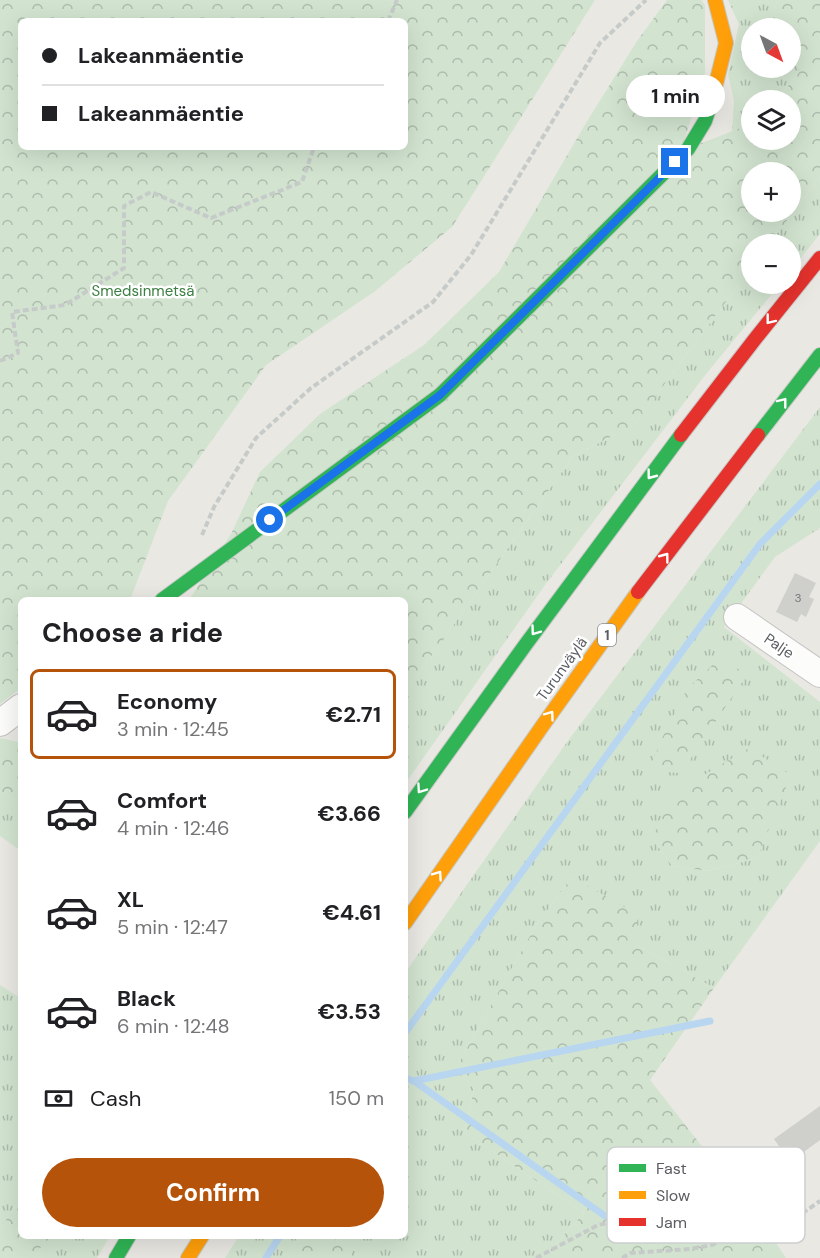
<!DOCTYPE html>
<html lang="en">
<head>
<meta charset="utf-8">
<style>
	:root { --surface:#fff; --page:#f2f2f2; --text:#202124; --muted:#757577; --line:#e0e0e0; --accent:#b45309 }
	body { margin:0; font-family:"DM Sans",sans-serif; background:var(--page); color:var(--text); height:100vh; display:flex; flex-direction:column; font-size:22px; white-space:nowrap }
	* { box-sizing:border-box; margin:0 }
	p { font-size:20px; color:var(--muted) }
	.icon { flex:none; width:33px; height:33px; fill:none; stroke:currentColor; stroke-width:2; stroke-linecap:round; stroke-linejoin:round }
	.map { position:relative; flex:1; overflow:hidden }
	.side { position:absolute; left:18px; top:597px; width:390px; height:642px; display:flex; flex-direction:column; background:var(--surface); border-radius:9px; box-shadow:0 6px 24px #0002 }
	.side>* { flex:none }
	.top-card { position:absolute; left:18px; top:18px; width:390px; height:132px; border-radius:9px; box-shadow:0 6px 24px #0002; display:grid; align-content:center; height:132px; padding:0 24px; background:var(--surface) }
	.needle { width:39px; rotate:139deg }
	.tools { position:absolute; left:741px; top:18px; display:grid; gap:12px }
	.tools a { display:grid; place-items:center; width:60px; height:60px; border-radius:50%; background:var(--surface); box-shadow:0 6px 24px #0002; font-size:30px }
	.end { position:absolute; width:27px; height:27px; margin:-14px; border:8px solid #1a73e8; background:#fff; box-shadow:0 0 0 3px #fff }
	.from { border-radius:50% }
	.bubble { position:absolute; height:42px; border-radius:21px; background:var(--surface); box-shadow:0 6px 24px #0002; font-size:20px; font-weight:700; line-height:42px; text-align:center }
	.top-card b { display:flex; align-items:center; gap:21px; height:57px; font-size:22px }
	.top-card b+b { border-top:2px solid var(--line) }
	.top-card i { width:15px; height:15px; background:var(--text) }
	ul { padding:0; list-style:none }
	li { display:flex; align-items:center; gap:18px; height:90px; margin:0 12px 9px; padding:0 12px; border:3px solid transparent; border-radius:9px }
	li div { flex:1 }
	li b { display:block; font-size:22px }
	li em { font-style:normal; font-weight:700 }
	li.active { border-color:var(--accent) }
	li>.icon { width:54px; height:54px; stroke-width:1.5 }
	h2 { padding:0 24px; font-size:27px; line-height:72px }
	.pay { display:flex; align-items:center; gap:15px; height:66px; padding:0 24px; font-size:22px }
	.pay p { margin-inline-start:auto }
	.primary-button { display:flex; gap:12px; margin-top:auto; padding:12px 24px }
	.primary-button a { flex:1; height:69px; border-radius:36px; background:var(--accent); color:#fff; font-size:24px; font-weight:700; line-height:69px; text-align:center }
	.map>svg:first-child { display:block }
</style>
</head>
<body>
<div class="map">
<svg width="820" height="1258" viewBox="0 0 820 1258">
	<defs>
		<pattern id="grass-tufts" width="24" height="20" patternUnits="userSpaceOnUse" patternTransform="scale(1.5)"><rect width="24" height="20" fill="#d2e4d0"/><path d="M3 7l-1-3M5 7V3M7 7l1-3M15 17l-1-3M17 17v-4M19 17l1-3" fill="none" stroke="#adbcac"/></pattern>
		<pattern id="forest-crowns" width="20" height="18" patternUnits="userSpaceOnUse" patternTransform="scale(1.5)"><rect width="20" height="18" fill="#d2e4d0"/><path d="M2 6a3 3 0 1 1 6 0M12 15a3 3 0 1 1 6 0" fill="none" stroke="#adbcac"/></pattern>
	</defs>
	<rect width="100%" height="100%" fill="#e9e8e3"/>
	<g fill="url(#grass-tufts)" fill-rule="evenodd">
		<path d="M728,0H777L773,18L779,28H752V68H790L791,52L800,71L777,100H752L751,124L732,132L734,101L728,74L739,24Z"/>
		<path d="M820,177V234L791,270L790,244H769Z"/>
		<path d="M751,268L752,284H780L706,374L545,585L405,784V693L573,456L634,425Z"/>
		<path d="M820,407V528L775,557L724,627L820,702V841L714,988L635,944L572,877L535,927L457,1066L474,1090L464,1132L584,1213L543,1258H351V1249L329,1236H405V973L567,742ZM790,774L757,858L709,871L672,866L652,838Z"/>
		<path d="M0,791L21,803V851L0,836Z"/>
		<path d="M0,985L17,996L21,991V1198L0,1229Z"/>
		<path d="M48,1236H110L97,1258H34Z"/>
		<path d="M239,1236H298L288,1258H225Z"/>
	</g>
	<g fill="url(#forest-crowns)" fill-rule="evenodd">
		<path d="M0,0H595L452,227L374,292L266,365L168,501L130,600H21V688L0,704ZM21,21H405V147H21Z"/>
		<path d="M667,0H701L705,5V74L681,151L751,124L752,140H790V100H777L800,71L791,52L790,28H779L773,18L777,0H820V177L769,244H752L751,268L634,425L573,456L405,693V600H189L231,534L260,472L320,414L424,345L499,272L586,123L637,41ZM752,172H790V212H752Z"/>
		<path d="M721,657L747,675L681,773L648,771L665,732L687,689Z"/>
		<path d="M1,738L18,742L21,744V803L0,791V739Z"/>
		<path d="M749,748L791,775L757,858L709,871L672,866L652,838L671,795Z"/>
		<path d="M572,877L638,915L635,944L714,988L650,1080L763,1224L786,1258H543L584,1213L464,1132L474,1090L457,1066L535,927Z"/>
		<path d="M21,1198V1236H48L34,1258H0V1229Z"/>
		<path d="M298,1236H329L351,1249V1258H288Z"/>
	</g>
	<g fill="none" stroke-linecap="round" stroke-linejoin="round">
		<g stroke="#b9d6f1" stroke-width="7">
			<path d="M405,1033L760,544L820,484"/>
			<path d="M405,1078L414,1081L605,1216"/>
			<path d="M414,1081L710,1021"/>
			<path d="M266,1258L280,1236"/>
		</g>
	</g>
	<g fill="#cfcfcc">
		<path d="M795,573L816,583L809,597L814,599L806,617L801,614L797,622L776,612Z"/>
		<path d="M820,1106V1140L790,1162L774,1139Z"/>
	</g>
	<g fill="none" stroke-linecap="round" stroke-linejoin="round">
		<defs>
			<g id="street">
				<path d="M737,617L820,674"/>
				<path d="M0,723L21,707"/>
			</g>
			<g id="fast">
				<path d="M758,435L820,355"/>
				<path d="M162,600L440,395L688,149L705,121L712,100"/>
				<path d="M405,812L526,644L681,435"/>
				<path d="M116,1258L129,1236"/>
			</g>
			<g id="slow">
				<path d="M712,100L726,43L715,0"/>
				<path d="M405,923L543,725L638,592"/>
				<path d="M188,1258L202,1236"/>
			</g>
			<g id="jam">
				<path d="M681,435L755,339L820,258"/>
				<path d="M638,592L758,435"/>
			</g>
		</defs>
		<use href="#street" stroke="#c5c4c4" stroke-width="28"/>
		<use href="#fast" stroke="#c6c7c6" stroke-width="16"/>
		<use href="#slow" stroke="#c6c7c6" stroke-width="16"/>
		<use href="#jam" stroke="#c6c7c6" stroke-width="16"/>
		<g stroke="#c6cbc9" stroke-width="4" stroke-dasharray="6 3" stroke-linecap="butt">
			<path d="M388,21L397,0"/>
			<path d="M0,361L18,353L12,312L65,305L124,268V206L151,192L211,218L302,182L314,147"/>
			<path d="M202,535L214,507L256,438L311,388L433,302L471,255L600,43L646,0"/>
			<path d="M536,1258L598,1225L669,1210L727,1221L738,1232"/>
			<path d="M622,1258L631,1253L690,1249L712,1245L738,1232L768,1230L797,1217L820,1201"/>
		</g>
		<use href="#street" stroke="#fcfcfb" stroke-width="26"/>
		<use href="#fast" stroke="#30b455" stroke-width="14"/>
		<use href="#slow" stroke="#ff9f0a" stroke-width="14"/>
		<use href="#jam" stroke="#e5322d" stroke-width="14"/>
	</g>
	<defs><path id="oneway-chevron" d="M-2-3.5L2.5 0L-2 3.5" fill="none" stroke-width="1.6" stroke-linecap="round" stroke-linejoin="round" transform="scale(1.5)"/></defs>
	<g stroke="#fff">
		<use href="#oneway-chevron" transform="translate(770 320) rotate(128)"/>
		<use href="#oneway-chevron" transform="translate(783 402) rotate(-52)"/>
		<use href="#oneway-chevron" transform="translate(651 475) rotate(127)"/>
		<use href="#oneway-chevron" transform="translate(665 557) rotate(-53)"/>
		<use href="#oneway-chevron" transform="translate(535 631) rotate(126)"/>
		<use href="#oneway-chevron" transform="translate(550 715) rotate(-54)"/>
		<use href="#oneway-chevron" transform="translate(421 789) rotate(125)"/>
		<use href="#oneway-chevron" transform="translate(438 875) rotate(-55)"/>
	</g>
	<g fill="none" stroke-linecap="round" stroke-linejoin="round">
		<path stroke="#1a73e8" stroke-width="8" d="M270,520L440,395L675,162"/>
	</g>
	<g text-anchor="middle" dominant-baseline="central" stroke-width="5" stroke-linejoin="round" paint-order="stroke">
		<g font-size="12" fill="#787a7d">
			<text x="798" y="598">3</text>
		</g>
		<rect fill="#fff" stroke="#8b8d90" stroke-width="1.5" x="598" y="624" width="18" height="22" rx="4.5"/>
		<g font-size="14" font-weight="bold" fill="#595c61">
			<text x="607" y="635">1</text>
		</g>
		<g font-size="15" fill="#3b7e41" stroke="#fff">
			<text x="143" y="291">Smedsinmetsä</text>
		</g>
		<g font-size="15" fill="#595c61" stroke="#fff">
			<text transform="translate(779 646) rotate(34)">Palje</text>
			<text transform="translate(562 669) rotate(-54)">Turunväylä</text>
		</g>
	</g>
	<rect x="607" y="1147" width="198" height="96" rx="9" fill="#fff" stroke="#cdced0" stroke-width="1.5"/>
	<rect x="619" y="1164" width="27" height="8" fill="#30b455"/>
	<rect x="619" y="1191" width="27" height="8" fill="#ff9f0a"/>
	<rect x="619" y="1218" width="27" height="8" fill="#e5322d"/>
	<g font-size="16" fill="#595c61">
		<text x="656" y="1174">Fast</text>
		<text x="656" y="1201">Slow</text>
		<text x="656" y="1228">Jam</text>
	</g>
</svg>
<div class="tools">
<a><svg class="needle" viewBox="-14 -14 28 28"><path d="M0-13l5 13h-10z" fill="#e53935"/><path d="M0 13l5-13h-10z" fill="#757577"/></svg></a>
<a><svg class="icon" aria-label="layers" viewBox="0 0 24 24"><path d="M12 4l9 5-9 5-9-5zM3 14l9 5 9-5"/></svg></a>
<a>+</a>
<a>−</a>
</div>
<i class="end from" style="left:270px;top:520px"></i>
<i class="end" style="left:675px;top:162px"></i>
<div class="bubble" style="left:626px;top:75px;width:99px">1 min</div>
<div class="top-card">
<b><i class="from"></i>Lakeanmäentie</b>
<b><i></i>Lakeanmäentie</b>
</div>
<section class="side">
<h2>Choose a ride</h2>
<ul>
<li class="active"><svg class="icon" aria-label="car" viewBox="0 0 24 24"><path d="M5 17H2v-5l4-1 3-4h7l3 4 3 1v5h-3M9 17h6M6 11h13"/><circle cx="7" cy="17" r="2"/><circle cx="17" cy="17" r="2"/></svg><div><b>Economy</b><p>3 min · 12:45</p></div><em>€2.71</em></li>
<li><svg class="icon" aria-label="car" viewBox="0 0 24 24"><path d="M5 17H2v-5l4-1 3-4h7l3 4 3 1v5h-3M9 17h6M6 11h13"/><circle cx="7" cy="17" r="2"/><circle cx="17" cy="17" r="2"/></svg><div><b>Comfort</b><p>4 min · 12:46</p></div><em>€3.66</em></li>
<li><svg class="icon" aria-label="car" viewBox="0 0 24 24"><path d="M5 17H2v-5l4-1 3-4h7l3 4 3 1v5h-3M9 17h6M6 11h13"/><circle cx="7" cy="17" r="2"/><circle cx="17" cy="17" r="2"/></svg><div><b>XL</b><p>5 min · 12:47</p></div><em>€4.61</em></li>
<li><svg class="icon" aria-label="car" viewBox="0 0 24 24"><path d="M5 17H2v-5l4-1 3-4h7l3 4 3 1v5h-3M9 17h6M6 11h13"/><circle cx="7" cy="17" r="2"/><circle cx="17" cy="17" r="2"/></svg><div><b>Black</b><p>6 min · 12:48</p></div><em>€3.53</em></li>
</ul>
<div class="pay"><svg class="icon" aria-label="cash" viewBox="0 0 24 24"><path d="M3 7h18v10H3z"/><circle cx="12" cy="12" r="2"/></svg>Cash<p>150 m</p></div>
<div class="primary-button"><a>Confirm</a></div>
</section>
</div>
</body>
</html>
